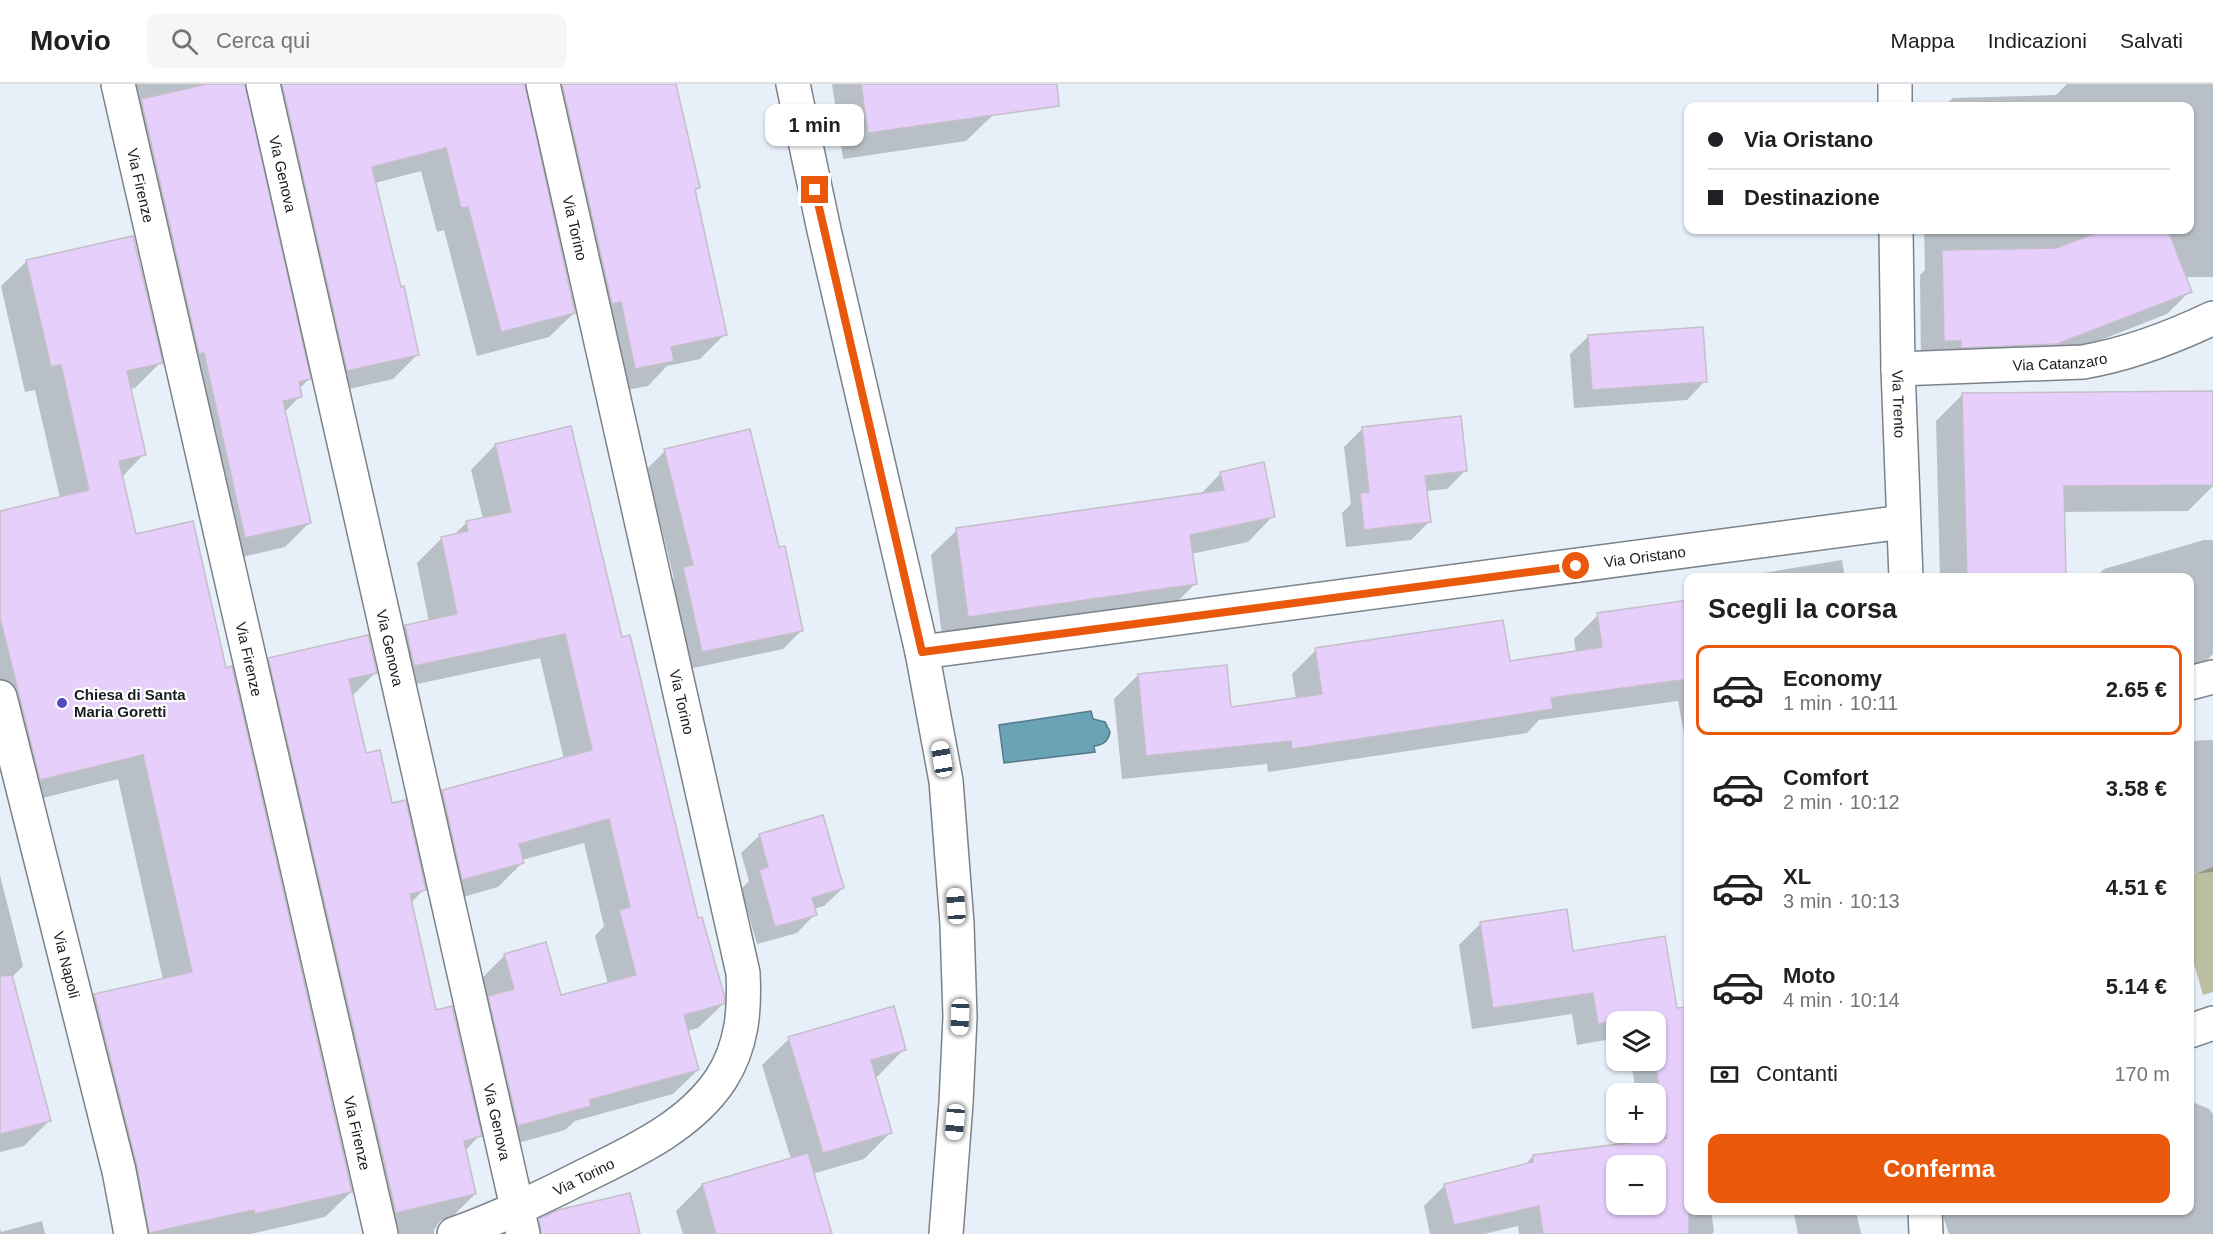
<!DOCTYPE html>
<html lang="it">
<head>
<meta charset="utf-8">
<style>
	:root { --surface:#fff; --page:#f6f6f6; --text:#202124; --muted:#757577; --line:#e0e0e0; --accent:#ea580c }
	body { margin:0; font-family:Arial,sans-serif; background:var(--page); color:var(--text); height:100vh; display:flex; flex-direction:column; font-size:22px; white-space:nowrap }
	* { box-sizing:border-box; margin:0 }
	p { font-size:20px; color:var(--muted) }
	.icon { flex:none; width:33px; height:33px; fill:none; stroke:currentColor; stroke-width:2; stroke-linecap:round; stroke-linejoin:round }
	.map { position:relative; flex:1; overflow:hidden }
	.details { position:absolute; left:1684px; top:489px; width:510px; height:642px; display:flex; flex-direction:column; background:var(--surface); border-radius:12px; box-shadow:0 2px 4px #0004 }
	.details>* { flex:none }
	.top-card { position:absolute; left:1684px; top:18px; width:510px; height:132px; border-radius:12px; box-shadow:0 2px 4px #0004; display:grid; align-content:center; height:132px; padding:0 24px; background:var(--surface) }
	.tools { position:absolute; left:1606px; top:927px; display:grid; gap:12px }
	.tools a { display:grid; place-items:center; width:60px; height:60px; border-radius:12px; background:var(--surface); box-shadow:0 2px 4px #0004; font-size:30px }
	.end { position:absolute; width:27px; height:27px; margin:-14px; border:8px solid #ea580c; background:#fff; box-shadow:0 0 0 3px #fff }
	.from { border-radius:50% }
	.bubble { position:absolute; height:42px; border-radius:12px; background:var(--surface); box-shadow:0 2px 4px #0004; font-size:20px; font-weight:700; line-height:42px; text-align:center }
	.car { position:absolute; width:18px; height:36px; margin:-18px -9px; border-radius:8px; box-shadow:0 0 4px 2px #0007; background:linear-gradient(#fff 24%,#345 0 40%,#fff 0 76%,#345 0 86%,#fff 0) }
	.top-card b { display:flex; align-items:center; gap:21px; height:57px; font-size:22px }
	.top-card b+b { border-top:2px solid var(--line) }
	.top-card i { width:15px; height:15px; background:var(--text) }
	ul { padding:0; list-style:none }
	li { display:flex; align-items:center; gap:18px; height:90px; margin:0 12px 9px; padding:0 12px; border:3px solid transparent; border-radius:12px }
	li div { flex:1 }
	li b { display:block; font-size:22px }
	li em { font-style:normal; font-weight:700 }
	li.on { border-color:var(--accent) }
	li>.icon { width:54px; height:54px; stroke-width:1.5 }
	h2 { padding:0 24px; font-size:27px; line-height:72px }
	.pay { display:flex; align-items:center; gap:15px; height:66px; padding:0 24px; font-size:22px }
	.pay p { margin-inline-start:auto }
	.button { display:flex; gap:12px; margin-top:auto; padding:12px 24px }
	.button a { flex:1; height:69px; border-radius:12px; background:var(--accent); color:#fff; font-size:24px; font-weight:700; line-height:69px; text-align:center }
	header { display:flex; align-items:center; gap:36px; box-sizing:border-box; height:84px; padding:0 30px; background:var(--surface); border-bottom:2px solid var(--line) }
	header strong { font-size:28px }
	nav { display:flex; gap:33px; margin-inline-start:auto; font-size:21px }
	.search { width:420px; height:54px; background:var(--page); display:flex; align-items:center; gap:15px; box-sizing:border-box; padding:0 21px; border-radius:12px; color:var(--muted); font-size:22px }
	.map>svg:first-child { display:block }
</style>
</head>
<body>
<header>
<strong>Movio</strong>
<div class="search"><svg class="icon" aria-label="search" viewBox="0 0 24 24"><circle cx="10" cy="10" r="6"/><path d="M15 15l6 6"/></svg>Cerca qui</div>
<nav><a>Mappa</a><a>Indicazioni</a><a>Salvati</a></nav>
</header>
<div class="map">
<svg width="2213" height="1150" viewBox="0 0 2213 1150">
	<rect width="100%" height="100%" fill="#e7eff8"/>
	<path fill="#bbbea1" d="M2213,783V908L2203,911L2190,866V792Z"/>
	<path fill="#6aa3b5" stroke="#527a88" stroke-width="1.5" d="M1091,627L1093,635L1105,638L1110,648C1108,657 1104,661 1094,662L1095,668L1004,679L999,641Z"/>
	<g fill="#0003" fill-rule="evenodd">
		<path d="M112,0H504L574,229L549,253L477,272L444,146L437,148L421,87L375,99L417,271L393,295L323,311L252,11L244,6L309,295L299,305L300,312L284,329L310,438L285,463L221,478Z"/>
		<path d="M568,0H675L698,104L694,108L725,250L700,275L667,282L648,302L611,309L547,65L571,42L569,35L576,29Z"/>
		<path d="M832,0H988L993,31L966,57L843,75Z"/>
		<path d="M2067,0H2213V193H2185L2190,207L2167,230L2032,283L1921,280L1920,191L1925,186L1924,146H2190V22H1944L1953,14L2056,11Z"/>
		<path d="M27,177L161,278L135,304L129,305L144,370L122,393L135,452L225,585L351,1108L325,1133L251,1150H120L69,937L95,911L163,896L118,695L15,721L0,662V429L60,414L35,306L25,308L1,202Z"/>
		<path d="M1589,252L1705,297L1687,316L1574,324L1570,270Z"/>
		<path d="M2213,309V402L2188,427L2054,428L2049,494H1940L1936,337L1963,310Z"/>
		<path d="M1362,345L1466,386L1447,405L1425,407L1429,438L1411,456L1346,463L1342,429L1351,420L1344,363Z"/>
		<path d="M495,361L621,555L696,836L723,920L698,944L687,947L698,986L673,1010L575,1037L565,1046L493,1066L480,896L505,871L559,912L608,900L595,852L604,842L584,759L522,776L523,778L498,803L438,820L418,732L443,708L564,675L540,574L389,606L381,567L405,543L429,538L417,479L442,454L453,452L467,438L483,435L471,386Z"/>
		<path d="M665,367L778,465L802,546L783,565L684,586L666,503L674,495L647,385Z"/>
		<path d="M1221,389L1273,432L1248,458L1191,470L1195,500L1170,525L943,558L931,471L957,446L1200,411Z"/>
		<path d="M2204,456H2213V570L2200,583L2190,586V494H2095L2104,485Z"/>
		<path d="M1842,476L1845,494H1738V493Z"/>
		<path d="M1689,518V677L1678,617L1539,636L1527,649L1268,688L1267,680L1122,695L1114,615L1138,591L1230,624L1296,615L1292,590L1316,566L1508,579L1576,569L1574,555L1598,531Z"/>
		<path d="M269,575L375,589L351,613L365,671L391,721L424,805L410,820L435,928L480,1051L465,1067L475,1110L450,1135L440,1137L434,1146V1150H371L244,600Z"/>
		<path d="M2213,656V788L2190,790V657Z"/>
		<path d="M760,751L843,804L824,822L814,825L815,830L797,849L757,860L741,805L749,797L741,769Z"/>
		<path d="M0,791L23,882L11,894L50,1036L24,1062L0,1068Z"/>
		<path d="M1481,839L1572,869L1675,926L1689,924V1126H1711L1714,1148L1712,1150H1519L1518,1142L1484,1150H1430L1424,1122L1445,1101L1524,1082L1533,1072L1643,1058L1641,1048H1656V1010H1636L1631,976H1656V938H1617V954L1577,961L1572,930L1472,945L1459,861ZM1617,1082H1656V1120H1617Z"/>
		<path d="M789,955L904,965L878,992L874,993L890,1049L864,1075L812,1090L830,1150H683L676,1127L702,1101L791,1075L762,981Z"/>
		<path d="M2190,1017L2209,1025L2213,1030V1150H1949L1941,1126H2190Z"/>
		<path d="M1787,1126H1858L1856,1127L1861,1150H1798L1794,1130H1787Z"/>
		<path d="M42,1137L45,1150H0V1144L1,1148Z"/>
	</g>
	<g fill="#e6cffb" stroke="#c4bfc9" stroke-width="1.5" fill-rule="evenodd">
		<path d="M207,0H245L311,295L299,298L302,313L283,317L311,439L245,454L204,269L199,270L141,15Z"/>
		<path d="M282,0H525L575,229L501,248L468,123L461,124L446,64L372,83L401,203L404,202L419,271L347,287Z"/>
		<path d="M562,0H676L700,104L695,105L727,251L671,263L674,277L635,285L621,218L612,220Z"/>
		<path d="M861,0H1057L1059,22L868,49Z"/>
		<path d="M2104,146H2168L2192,208L2057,260L1961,264V257H1944L1942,166L2056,164Z"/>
		<path d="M133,152L163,279L127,287L146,371L119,377L136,450L193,437L226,584L232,582L352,1108L255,1130L254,1126L149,1149L137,1082L94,910L192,888L143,671L40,696L0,534V427L89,406L61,281L51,283L26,176Z"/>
		<path d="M1703,243L1707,298L1592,306L1588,251Z"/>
		<path d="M2213,307V401L2064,402L2066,494H1967L1962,309Z"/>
		<path d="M1461,332L1467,387L1425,392L1431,438L1364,446L1360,409L1369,408L1362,343Z"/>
		<path d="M571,342L622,553L630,551L698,834L702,833L725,914L724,920L684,931L699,986L589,1016L591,1022L518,1042L488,912L514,905L504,870L546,858L561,911L636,891L619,826L630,823L609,735L519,760L524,779L462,796L442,706L592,666L565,550L414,582L405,541L457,530L441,453L468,447L466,437L511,428L495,360Z"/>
		<path d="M750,345L779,463L785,462L803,547L702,568L683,483L693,481L664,365Z"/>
		<path d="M1264,378L1275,433L1190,451L1197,500L968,533L956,444L1224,406L1220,388Z"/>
		<path d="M1689,516V595L1551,614L1553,625L1292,665L1291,657L1146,672L1138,590L1227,581L1231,623L1322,610L1315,564L1503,536L1510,577L1602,563L1597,529Z"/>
		<path d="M368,551L377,589L349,595L366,669L380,666L392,719L406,716L426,806L410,810L436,926L452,922L482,1052L464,1057L476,1110L396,1129L268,574Z"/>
		<path d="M823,731L844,804L812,814L817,831L775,843L759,786L768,783L759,750Z"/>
		<path d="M1567,825L1573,867L1665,852L1677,924L1689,923V1150H1543L1539,1122L1454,1141L1444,1100L1533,1078V1071L1666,1054L1655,976L1656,938H1649L1648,932L1598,940L1593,909L1493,924L1480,838ZM1617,1082H1656V1120H1617Z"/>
		<path d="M12,891L51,1037L0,1050V892Z"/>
		<path d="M894,922L906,966L871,976L892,1049L823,1069L788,953Z"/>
		<path d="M808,1069L832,1150H716L702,1100Z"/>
		<path d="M630,1109L640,1150H541L539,1135L558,1126Z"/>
	</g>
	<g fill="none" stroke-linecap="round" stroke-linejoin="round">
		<defs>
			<g id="minor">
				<path id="s1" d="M118,0L381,1150"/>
				<path id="s2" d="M263,0L523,1150"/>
				<path d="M793,0L824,146L922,568L946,697L957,840L960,933L956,1019L946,1150"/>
				<path d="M1895,0V22"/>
				<path id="s3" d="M1896,146L1898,285L1906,494"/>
				<path id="s4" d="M1898,285L2083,278C2129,270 2171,254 2213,234"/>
				<path id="s5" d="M922,568L1903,438"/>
				<path d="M2190,599L2213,593"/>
				<path id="s6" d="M0,613L119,1087L131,1150"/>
				<path d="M2190,947L2213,939"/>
				<path d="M1925,1126L1926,1150"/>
				<path id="s7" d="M454,1150C499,1134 541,1114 584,1092C633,1068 690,1042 721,995C742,962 745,927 743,889L543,0"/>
			</g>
		</defs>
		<use href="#minor" stroke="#7b838a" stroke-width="36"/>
		<use href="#minor" stroke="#fff" stroke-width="33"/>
	</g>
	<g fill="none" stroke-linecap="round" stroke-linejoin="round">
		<path stroke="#ea580c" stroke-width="8" d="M815,106L922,568L1576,482"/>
	</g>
	<circle fill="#564ac2" stroke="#fff" stroke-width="2" cx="62" cy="619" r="6"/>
	<g text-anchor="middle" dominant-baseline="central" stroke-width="4.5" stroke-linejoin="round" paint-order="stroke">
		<g font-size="15" fill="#191c1f" stroke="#fff">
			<text stroke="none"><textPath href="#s2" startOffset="92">Via Genova</textPath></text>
			<text stroke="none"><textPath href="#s1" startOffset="104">Via Firenze</textPath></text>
			<text transform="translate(575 144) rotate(77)">Via Torino</text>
			<text stroke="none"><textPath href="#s4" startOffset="162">Via Catanzaro</textPath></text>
			<text stroke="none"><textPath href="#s3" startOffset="174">Via Trento</textPath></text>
			<text stroke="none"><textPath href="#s5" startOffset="729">Via Oristano</textPath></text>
			<text stroke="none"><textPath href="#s2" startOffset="578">Via Genova</textPath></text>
			<text stroke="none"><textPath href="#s1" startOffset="590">Via Firenze</textPath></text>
			<text transform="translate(682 618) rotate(77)">Via Torino</text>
			<text stroke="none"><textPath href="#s6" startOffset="276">Via Napoli</textPath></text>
			<text stroke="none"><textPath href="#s2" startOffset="1064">Via Genova</textPath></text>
			<text stroke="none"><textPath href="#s1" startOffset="1076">Via Firenze</textPath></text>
			<text stroke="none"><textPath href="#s7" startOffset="142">Via Torino</textPath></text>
		</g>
		<g font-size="15" font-weight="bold" fill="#191c1f" stroke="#fff" text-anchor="start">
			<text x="74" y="610">Chiesa di Santa<tspan x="74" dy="17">Maria Goretti</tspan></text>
		</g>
	</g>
</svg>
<div class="tools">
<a><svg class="icon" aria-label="layers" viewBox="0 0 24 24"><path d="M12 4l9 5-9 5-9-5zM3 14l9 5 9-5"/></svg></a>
<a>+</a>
<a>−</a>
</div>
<i class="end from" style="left:1576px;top:482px"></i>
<i class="end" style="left:815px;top:106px"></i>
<div class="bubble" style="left:765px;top:20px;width:99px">1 min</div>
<i class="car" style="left:942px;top:675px;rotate:351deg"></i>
<i class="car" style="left:956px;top:822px;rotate:356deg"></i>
<i class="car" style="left:960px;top:933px;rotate:182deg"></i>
<i class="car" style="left:955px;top:1038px;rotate:185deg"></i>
<div class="top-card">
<b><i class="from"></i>Via Oristano</b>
<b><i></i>Destinazione</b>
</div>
<section class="details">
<h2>Scegli la corsa</h2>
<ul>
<li class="on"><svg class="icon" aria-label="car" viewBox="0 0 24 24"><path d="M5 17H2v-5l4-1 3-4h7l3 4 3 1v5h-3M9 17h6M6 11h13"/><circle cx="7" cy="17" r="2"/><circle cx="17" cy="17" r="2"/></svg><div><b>Economy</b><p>1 min · 10:11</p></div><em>2.65 €</em></li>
<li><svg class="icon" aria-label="car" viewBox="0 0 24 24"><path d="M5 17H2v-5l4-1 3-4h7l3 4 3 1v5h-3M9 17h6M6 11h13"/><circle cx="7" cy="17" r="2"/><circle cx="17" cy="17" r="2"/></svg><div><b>Comfort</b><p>2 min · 10:12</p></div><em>3.58 €</em></li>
<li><svg class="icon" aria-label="car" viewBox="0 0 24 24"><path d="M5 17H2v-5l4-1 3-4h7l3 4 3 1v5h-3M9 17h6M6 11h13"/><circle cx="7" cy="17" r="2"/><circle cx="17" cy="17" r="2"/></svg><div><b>XL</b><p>3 min · 10:13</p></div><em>4.51 €</em></li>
<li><svg class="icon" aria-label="car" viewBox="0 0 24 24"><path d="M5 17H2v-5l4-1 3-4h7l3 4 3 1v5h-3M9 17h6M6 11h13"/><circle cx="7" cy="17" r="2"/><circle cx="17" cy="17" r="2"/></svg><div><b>Moto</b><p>4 min · 10:14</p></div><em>5.14 €</em></li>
</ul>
<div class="pay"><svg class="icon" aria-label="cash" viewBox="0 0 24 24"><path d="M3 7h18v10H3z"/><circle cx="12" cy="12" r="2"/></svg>Contanti<p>170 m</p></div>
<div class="button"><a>Conferma</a></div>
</section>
</div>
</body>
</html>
